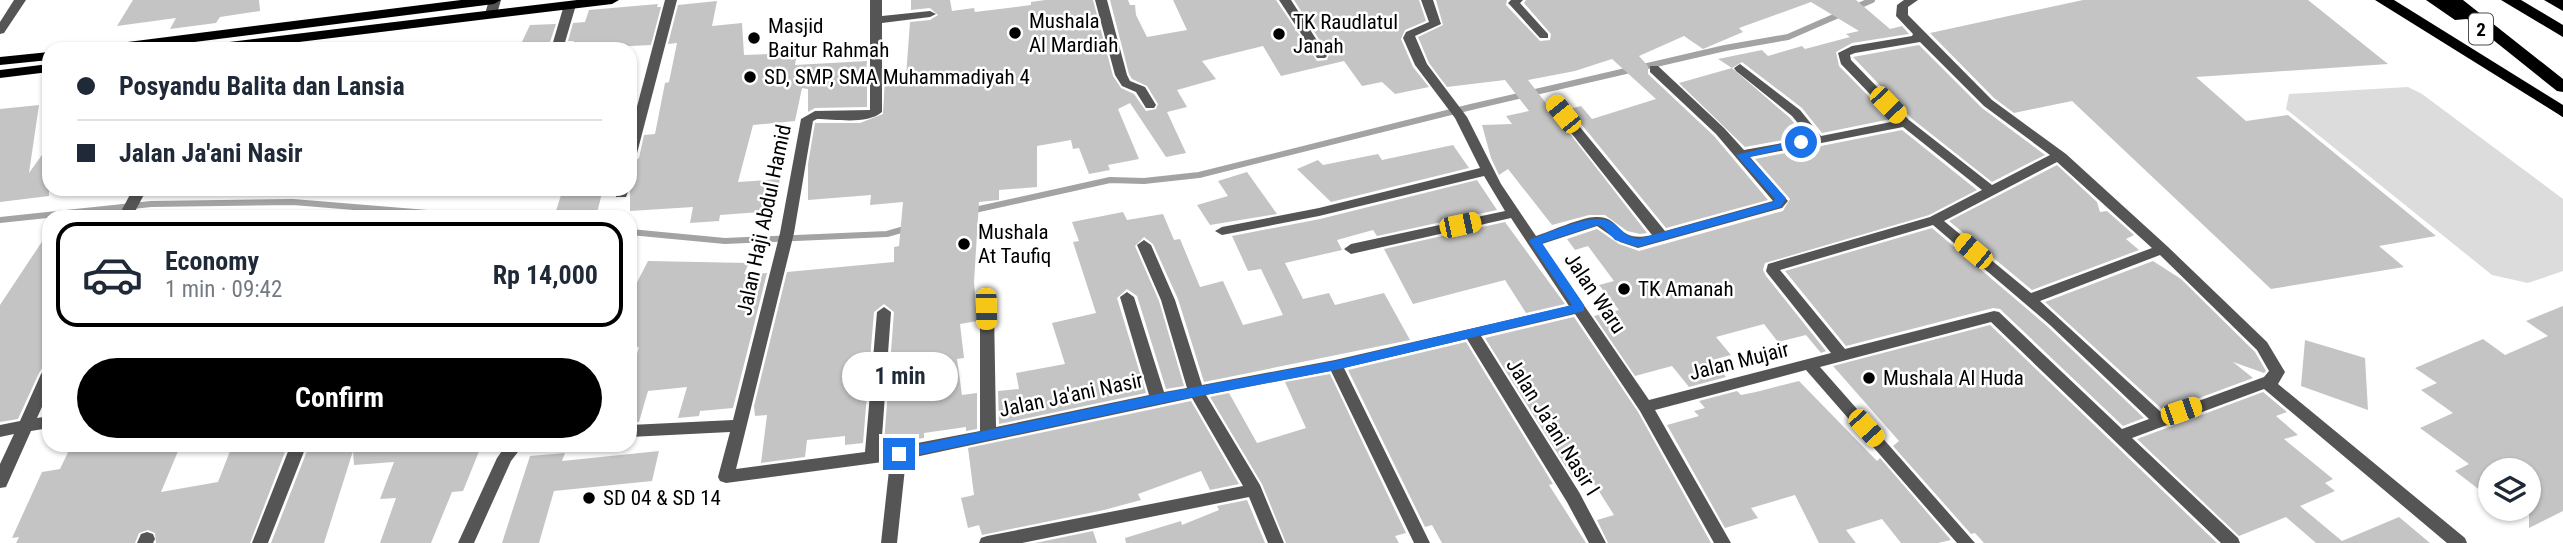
<!DOCTYPE html>
<html lang="en">
<head>
<meta charset="utf-8">
<style>
	:root { --surface:#fff; --page:#f2f2f3; --text:#1f2937; --muted:#747a83; --line:#e0e1e3; --accent:#000 }
	body { margin:0; font-family:"Roboto Condensed",sans-serif; background:var(--page); color:var(--text); height:100vh; display:flex; flex-direction:column; font-size:26px; white-space:nowrap }
	* { box-sizing:border-box; margin:0 }
	p { font-size:23px; color:var(--muted) }
	.icon { flex:none; width:38px; height:38px; fill:none; stroke:currentColor; stroke-width:2; stroke-linecap:round; stroke-linejoin:round }
	.map { position:relative; flex:1; overflow:hidden }
	.side { position:absolute; left:42px; top:210px; width:595px; height:242px; display:flex; flex-direction:column; background:var(--surface); border-radius:21px; box-shadow:0 2px 5px #0004 }
	.side>* { flex:none }
	.guide { position:absolute; left:42px; top:42px; width:595px; height:154px; border-radius:21px; box-shadow:0 2px 5px #0004; display:grid; align-content:center; height:154px; padding:0 35px; background:var(--surface) }
	.tools { position:absolute; left:2478px; top:458px; display:grid; gap:14px }
	.tools a { display:grid; place-items:center; width:63px; height:63px; border-radius:50%; background:var(--surface); box-shadow:0 2px 5px #0004; font-size:35px }
	.end { position:absolute; width:32px; height:32px; margin:-16px; border:9px solid #1a73e8; background:#fff; box-shadow:0 0 0 4px #fff }
	.from { border-radius:50% }
	.bubble { position:absolute; height:49px; border-radius:24px; background:var(--surface); box-shadow:0 2px 5px #0004; font-size:23px; font-weight:700; line-height:49px; text-align:center }
	.car { position:absolute; width:21px; height:42px; margin:-21px -10px; border-radius:9px; box-shadow:0 0 5px 2px #0007; background:linear-gradient(#f5c518 24%,#345 0 40%,#f5c518 0 76%,#345 0 86%,#f5c518 0) }
	.guide b { display:flex; align-items:center; gap:24px; height:66px; font-size:26px }
	.guide b+b { border-top:2px solid var(--line) }
	.guide i { width:18px; height:18px; background:var(--text) }
	ul { padding:12px 0 0; list-style:none }
	li { display:flex; align-items:center; gap:21px; height:105px; margin:0 14px 10px; padding:0 21px; border:4px solid var(--line); border-radius:21px }
	li div { flex:1 }
	li b { display:block; font-size:26px }
	li em { font-style:normal; font-weight:700 }
	li.current { border-color:var(--accent) }
	li>.icon { width:63px; height:63px; stroke-width:1.5 }
	.cta { display:flex; gap:14px; margin-top:auto; padding:14px 35px }
	.cta a { flex:1; height:80px; border-radius:42px; background:var(--accent); color:#fff; font-size:28px; font-weight:700; line-height:80px; text-align:center }
	.map>svg:first-child { display:block }
</style>
</head>
<body>
<div class="map">
<svg width="2563" height="543" viewBox="0 0 2563 543">
	<rect width="100%" height="100%" fill="#fff"/>
	<path fill="#dcdcdc" d="M2408,87L2422,94L2563,199V271L2528,283L2492,275L2286,109L2289,94Z"/>
	<g fill="none" stroke-linecap="round" stroke-linejoin="round">
		<g stroke="#a3a3a3" stroke-width="6">
			<path d="M1854,8L1872,0"/>
			<path d="M970,211L1110,180L1144,181L1199,175L1471,107L1725,48L1788,37L1843,13"/>
			<path d="M0,220L151,204L293,202L476,217"/>
			<path d="M630,232L725,241L887,234L908,228"/>
		</g>
	</g>
	<g fill="#c4c4c4">
		<path d="M133,0H259L260,11L220,17L216,23L170,29L176,18L117,26Z"/>
		<path d="M911,0H950L952,11L974,8L975,12L1031,5V2L1045,0H1093L1113,76L1121,88L1134,94L1146,111L1156,109L1158,104L1147,86L1132,79L1129,74L1110,0H1128L1130,5H1135L1136,15L1147,37L1187,30L1173,0H1276L1317,61L1327,60L1329,55L1294,0H1419L1426,21L1405,30L1401,39L1413,67L1429,87L1395,94L1382,82L1362,86L1344,61L1281,76L1263,46L1202,61L1216,79L1177,90L1187,107L1167,112L1186,153L1166,157L1130,103L1118,109L1139,159L1108,165L1110,170L1089,174L1079,148L1073,149L1071,140L1037,146V187L999,190V200L979,202L974,282L977,321L960,324L964,358L957,359L962,395L977,393V429L966,431V427L924,433V438L884,443L894,312L884,304L874,312L863,443L845,445V436L807,440L805,457L761,463L767,415L755,416L754,406L787,272L894,262V247L899,246L903,202L870,205L871,195L808,200V164L815,123H860L883,114L885,77L906,76L910,22L930,20L938,15L930,8L911,10Z"/>
		<path d="M1436,0H1507L1506,5L1540,41L1550,40L1551,34L1524,3L1526,0H1856L1890,29L1902,26L1909,34L1852,43L1836,52L1839,66L1891,119L1822,133L1802,108L1742,62L1732,68L1718,59L1762,50L1768,56L1802,46L1805,49L1850,37L1846,34L1859,31L1811,2L1739,28L1743,32L1703,49L1684,36L1639,56L1648,66V74L1714,136L1768,200L1666,228L1569,109L1581,106L1592,119L1656,99L1612,59L1575,71L1528,80L1647,233L1640,234L1627,231L1605,215H1589L1552,225L1508,169L1499,175L1491,158L1482,125L1512,124L1506,116L1529,111L1505,80L1447,87L1429,63L1418,37L1443,25Z"/>
		<path d="M2083,0H2308L2388,64L2196,77L2246,121L2288,115L2436,236L2379,246L2404,267L2271,289L2072,101L2014,113L1994,98L1930,33Z"/>
		<path d="M717,1L712,26L742,23L744,55L797,53L795,65L867,61L865,78H867V107L815,108L808,112V89L802,88L795,121L753,125L738,182L780,179L773,211L720,215L719,221L690,223L693,207L630,211V164L639,158L644,135L655,134L665,83L669,82L677,43L668,44L678,5Z"/>
		<path d="M658,4L657,7H661L651,45L571,49L574,41H568L573,23L585,22L589,10Z"/>
		<path d="M556,24L550,42L521,44L530,25Z"/>
		<path d="M1919,45L1982,108L2045,155L1992,182L1911,118L1853,57Z"/>
		<path d="M1732,68L1790,118L1805,136L1745,147L1679,83Z"/>
		<path d="M39,105L29,173L49,145V196L0,202V109Z"/>
		<path d="M1902,130L1977,190L1929,215L1765,263L1763,270L1766,276L1826,351L1821,353L1806,335L1778,342L1764,324L1716,337L1731,355L1712,360L1726,377L1689,387L1672,366L1635,376L1594,316L1619,310L1599,285L1614,281L1588,246L1575,250L1567,239L1597,229L1619,244L1639,251L1783,211L1790,199L1755,159Z"/>
		<path d="M1453,145L1469,168L1331,202L1297,169L1318,160L1323,165L1378,154L1382,160Z"/>
		<path d="M2057,165L2097,202L2100,212L2107,211L2134,235L2126,239L2139,250L2032,290L1949,221Z"/>
		<path d="M1247,172L1277,214L1210,225L1197,205L1228,196L1218,181Z"/>
		<path d="M1477,180L1497,210L1377,236L1373,230L1337,240L1342,250L1285,263L1303,299L1329,293L1335,305L1384,293L1410,340L1204,382L1178,299L1153,244L1144,237L1135,246L1159,301L1184,386L1166,389L1137,296L1127,289L1117,298L1146,393L999,424L998,391L1019,389L1016,373L1065,364L1052,323L1096,313L1073,242L1079,241L1072,222L1123,212L1127,220L1163,214L1174,240L1180,239L1200,287L1223,281L1243,325L1283,315L1261,269L1248,271L1232,236L1320,219Z"/>
		<path d="M563,189H603L597,213L554,217Z"/>
		<path d="M1505,222L1565,304L1526,313L1505,280L1413,304L1384,249Z"/>
		<path d="M1932,228L2048,327L2144,418L2123,426L2000,309L1993,308L1846,346L1785,271Z"/>
		<path d="M49,231V358L39,373L18,419L0,422V305Z"/>
		<path d="M648,261L749,263L744,274L767,273L733,408L700,411L699,416L678,418L687,387L648,391L639,422H630V377L639,347L630,348V296Z"/>
		<path d="M2153,261L2181,279L2255,352L2266,371L2264,373L2233,362L2253,378L2164,411L2045,302Z"/>
		<path d="M2563,306V511L2529,528V471H2490V498L2455,471L2469,464L2420,428L2453,413L2421,390L2437,383L2415,368L2483,339L2505,355L2548,336L2526,321Z"/>
		<path d="M1574,317L1638,412L1711,543H1608L1597,520L1614,515L1588,474L1573,478L1485,338Z"/>
		<path d="M1990,325L2217,543H1984L1975,533L1971,534L1893,446L1899,441L1833,366Z"/>
		<path d="M2305,340L2365,358L2368,410L2301,386Z"/>
		<path d="M1466,342L1553,484L1549,485L1586,543H1442L1432,525L1425,527L1348,370Z"/>
		<path d="M1330,374L1406,533L1395,536L1399,543H1286L1262,484L1210,397L1229,393L1257,443L1306,428L1285,382Z"/>
		<path d="M1799,381L1877,461L1880,458L1951,540L1938,543H1901L1882,519L1846,530L1856,543H1819L1795,495L1751,508L1758,518L1725,528L1667,425L1699,416L1694,411L1705,408L1699,401L1737,391L1741,395L1756,392Z"/>
		<path d="M2263,392L2287,412L2276,416L2298,435L2284,439L2333,479L2325,483L2335,491L2300,506L2342,541L2399,517L2430,543H2316L2286,517L2239,536L2137,439Z"/>
		<path d="M1191,401L1239,484L1210,490L1201,471L1138,494L1141,500L1104,510L982,535L979,525L968,528L961,498L974,495L968,448Z"/>
		<path d="M72,444H181L161,492L218,482L230,451L288,444L250,543H156L155,533L148,530L139,533L135,543H16L19,537L12,538L42,472L60,469Z"/>
		<path d="M371,444H482L463,491L452,492L431,543H380L396,498L380,499L394,462L354,465L353,451L324,543H271L307,451Z"/>
		<path d="M659,451L652,481L554,491L539,543H502L530,456L565,453L562,461Z"/>
		<path d="M1247,500L1265,543H1126L1125,538L1181,521L1182,525L1219,510L1217,506Z"/>
		<path d="M1093,531L1097,543H1035Z"/>
	</g>
	<g fill="none" stroke-linecap="round" stroke-linejoin="round">
		<g fill="#555" fill-rule="evenodd">
			<path d="M14,0H26L4,33L0,34V22Z"/>
			<path d="M489,0H501L497,14L491,17L485,14Z"/>
			<path d="M665,0H677L636,157L630,161V133Z"/>
			<path d="M870,0H882V16L930,11L936,14L930,17L882,23V112C867,125 836,119 817,119L813,121L794,233L736,469L865,452L877,312L884,307L891,312L881,450L980,431V309L987,304L994,309L996,427L1149,395L1120,297L1127,292L1134,297L1164,392L1187,388L1161,300L1137,245L1144,240L1151,245L1175,300L1202,385L1335,360L1569,306L1511,218L1351,254L1344,249L1351,244L1505,211L1484,176L1319,216L1222,235L1215,231L1222,227L1319,208L1480,168L1455,118L1415,65L1403,38L1406,32L1429,22L1421,0H1433L1441,24L1415,36L1427,64L1467,117L1501,184L1536,236C1551,231 1582,217 1596,217C1622,216 1616,244 1652,235L1549,105L1547,102L1549,99H1557L1665,231L1773,201L1716,134L1650,72V66H1658L1724,128L1744,150L1810,138L1792,116L1736,71L1734,68L1740,64L1800,110L1821,136L1896,121L1841,64L1838,53L1852,46L1912,36L1913,34L1896,16L1897,5L1904,0H1918L1908,7V15L1992,100L2066,154L2167,246L2267,342L2285,372L2278,384L2465,538L2467,543H2447L2264,389L2132,438L2238,538L2240,543H2221L1991,322L1820,367L1975,543H1957L1806,370L1655,410L1731,543H1714L1640,411L1575,314L1481,336L1579,492L1606,543H1589L1567,502L1467,339L1344,368L1430,543H1414L1331,371L1206,395L1260,485L1284,543H1268L1249,497L1022,543H979L981,538L987,536L1243,486L1192,398L906,459L897,543H881L890,461L726,483L720,481L718,477L730,432L630,437V425L733,420L780,233L801,119L815,111L870,110ZM1920,42L1984,106L2050,155L1992,185L1909,120L1851,60L1850,55L1855,53ZM1903,127L1982,190L1930,217L1768,264L1766,271L1768,274L1831,353L1649,400L1542,244L1597,226L1620,242L1638,248L1782,208L1788,201L1750,157ZM2057,162L2152,248L2031,293L1944,221ZM1933,225L2050,325L2149,419L2122,429L1999,312L1994,311L1845,349L1780,270ZM2160,255L2257,350L2269,371L2264,377L2163,414L2040,301Z"/>
			<path d="M1095,0H1107L1127,75L1130,81L1145,87L1156,105L1154,108H1146L1136,92L1122,86L1115,75Z"/>
			<path d="M1279,0H1291L1327,56L1325,58H1317Z"/>
			<path d="M1511,0H1523L1520,3L1548,34V38H1540L1510,5L1508,3Z"/>
			<path d="M570,2L576,5L563,49H551L564,5Z"/>
			<path d="M133,189H147L132,217H118Z"/>
			<path d="M615,189H629L626,197H616Z"/>
			<path d="M49,368V391L37,418L49,416V428L31,431L6,487L0,488V464L14,434L0,437V425L20,421L41,374L44,370Z"/>
			<path d="M291,444H307L268,543H252Z"/>
			<path d="M507,444H524L511,461L474,543H458L497,458Z"/>
			<path d="M147,532L153,534L155,539L153,543H137L141,534Z"/>
		</g>
		<g fill="#000" fill-rule="evenodd">
			<path d="M461,0H501L494,4L139,49H97L104,45Z"/>
			<path d="M577,0H619L612,4L241,49H198L205,45Z"/>
			<path d="M49,52V60L0,65V57Z"/>
			<path d="M49,64V72L0,78V70Z"/>
		</g>
		<g fill="#000" fill-rule="evenodd">
			<path d="M2375,0H2394L2563,105V117Z"/>
			<path d="M2426,0H2463L2563,79V92L2557,91L2467,19L2455,20Z"/>
		</g>
		<g fill="#000" fill-rule="evenodd">
			<path d="M2501,0H2521L2563,25V37Z"/>
			<path d="M2544,0H2563V11Z"/>
		</g>
		<path stroke="#000" stroke-width="2" d="M2390,0L2563,116"/>
	</g>
	<path fill="#1a73e8" d="M1801,139L1806,142L1805,144L1749,157L1786,198L1781,207L1638,247L1615,240L1603,227L1597,225L1542,243L1584,305V311L1335,370L1158,404L899,459L893,454L899,449L1158,394L1335,361L1572,305L1529,241L1531,239C1549,233 1595,211 1611,222C1624,230 1620,234 1638,239L1773,202L1775,199L1736,155Z"/>
	<g fill="#000" stroke="#fff" stroke-width="2.5">
		<circle cx="1015" cy="33" r="7"/>
		<circle cx="1279" cy="34" r="7"/>
		<circle cx="754" cy="38" r="7"/>
		<circle cx="750" cy="77" r="7"/>
		<circle cx="964" cy="244" r="7"/>
		<circle cx="1624" cy="289" r="7"/>
		<circle cx="1869" cy="378" r="7"/>
		<circle cx="589" cy="498" r="7"/>
	</g>
	<g text-anchor="middle" dominant-baseline="central" stroke-width="5" stroke-linejoin="round" paint-order="stroke">
		<rect fill="#fff" stroke="#4c4c4c" stroke-width="2" x="2469" y="13.5" width="24" height="31" rx="5"/>
		<g font-size="19" font-weight="bold" fill="#000">
			<text x="2481" y="29">2</text>
		</g>
		<g font-size="21" fill="#000" stroke="#fff" text-anchor="start">
			<text x="1029" y="21">Mushala<tspan x="1029" dy="24">Al Mardiah</tspan></text>
			<text x="1293" y="22">TK Raudlatul<tspan x="1293" dy="24">Janah</tspan></text>
			<text x="768" y="26">Masjid<tspan x="768" dy="24">Baitur Rahmah</tspan></text>
			<text x="764" y="77">SD, SMP, SMA Muhammadiyah 4</text>
			<text x="978" y="232">Mushala<tspan x="978" dy="24">At Taufiq</tspan></text>
			<text x="1638" y="289">TK Amanah</text>
			<text x="1883" y="378">Mushala Al Huda</text>
			<text x="603" y="498">SD 04 &amp; SD 14</text>
		</g>
		<g font-size="21" fill="#000" stroke="#fff">
			<text transform="translate(764 220) rotate(-78)">Jalan Haji Abdul Hamid</text>
			<text transform="translate(1595 293) rotate(56)">Jalan Waru</text>
			<text transform="translate(1739 361) rotate(-14)">Jalan Mujair</text>
			<text transform="translate(1071 395) rotate(-12)">Jalan Ja'ani Nasir</text>
			<text transform="translate(1553 427) rotate(58)">Jalan Ja'ani Nasir I</text>
		</g>
	</g>
</svg>
<div class="tools">
<a><svg class="icon" aria-label="layers" viewBox="0 0 24 24"><path d="M12 4l9 5-9 5-9-5zM3 14l9 5 9-5"/></svg></a>
</div>
<i class="end from" style="left:1801px;top:142px"></i>
<i class="end" style="left:899px;top:454px"></i>
<div class="bubble" style="left:842px;top:352px;width:116px">1 min</div>
<i class="car" style="left:1888px;top:105px;rotate:136deg"></i>
<i class="car" style="left:1563px;top:114px;rotate:321deg"></i>
<i class="car" style="left:1460px;top:225px;rotate:78deg"></i>
<i class="car" style="left:1973px;top:251px;rotate:310deg"></i>
<i class="car" style="left:986px;top:309px;rotate:179deg"></i>
<i class="car" style="left:2181px;top:411px;rotate:71deg"></i>
<i class="car" style="left:1866px;top:428px;rotate:138deg"></i>
<div class="guide">
<b><i class="from"></i>Posyandu Balita dan Lansia</b>
<b><i></i>Jalan Ja'ani Nasir</b>
</div>
<section class="side">
<ul>
<li class="current"><svg class="icon" aria-label="car" viewBox="0 0 24 24"><path d="M5 17H2v-5l4-1 3-4h7l3 4 3 1v5h-3M9 17h6M6 11h13"/><circle cx="7" cy="17" r="2"/><circle cx="17" cy="17" r="2"/></svg><div><b>Economy</b><p>1 min · 09:42</p></div><em>Rp 14,000</em></li>
</ul>
<div class="cta"><a>Confirm</a></div>
</section>
</div>
</body>
</html>
